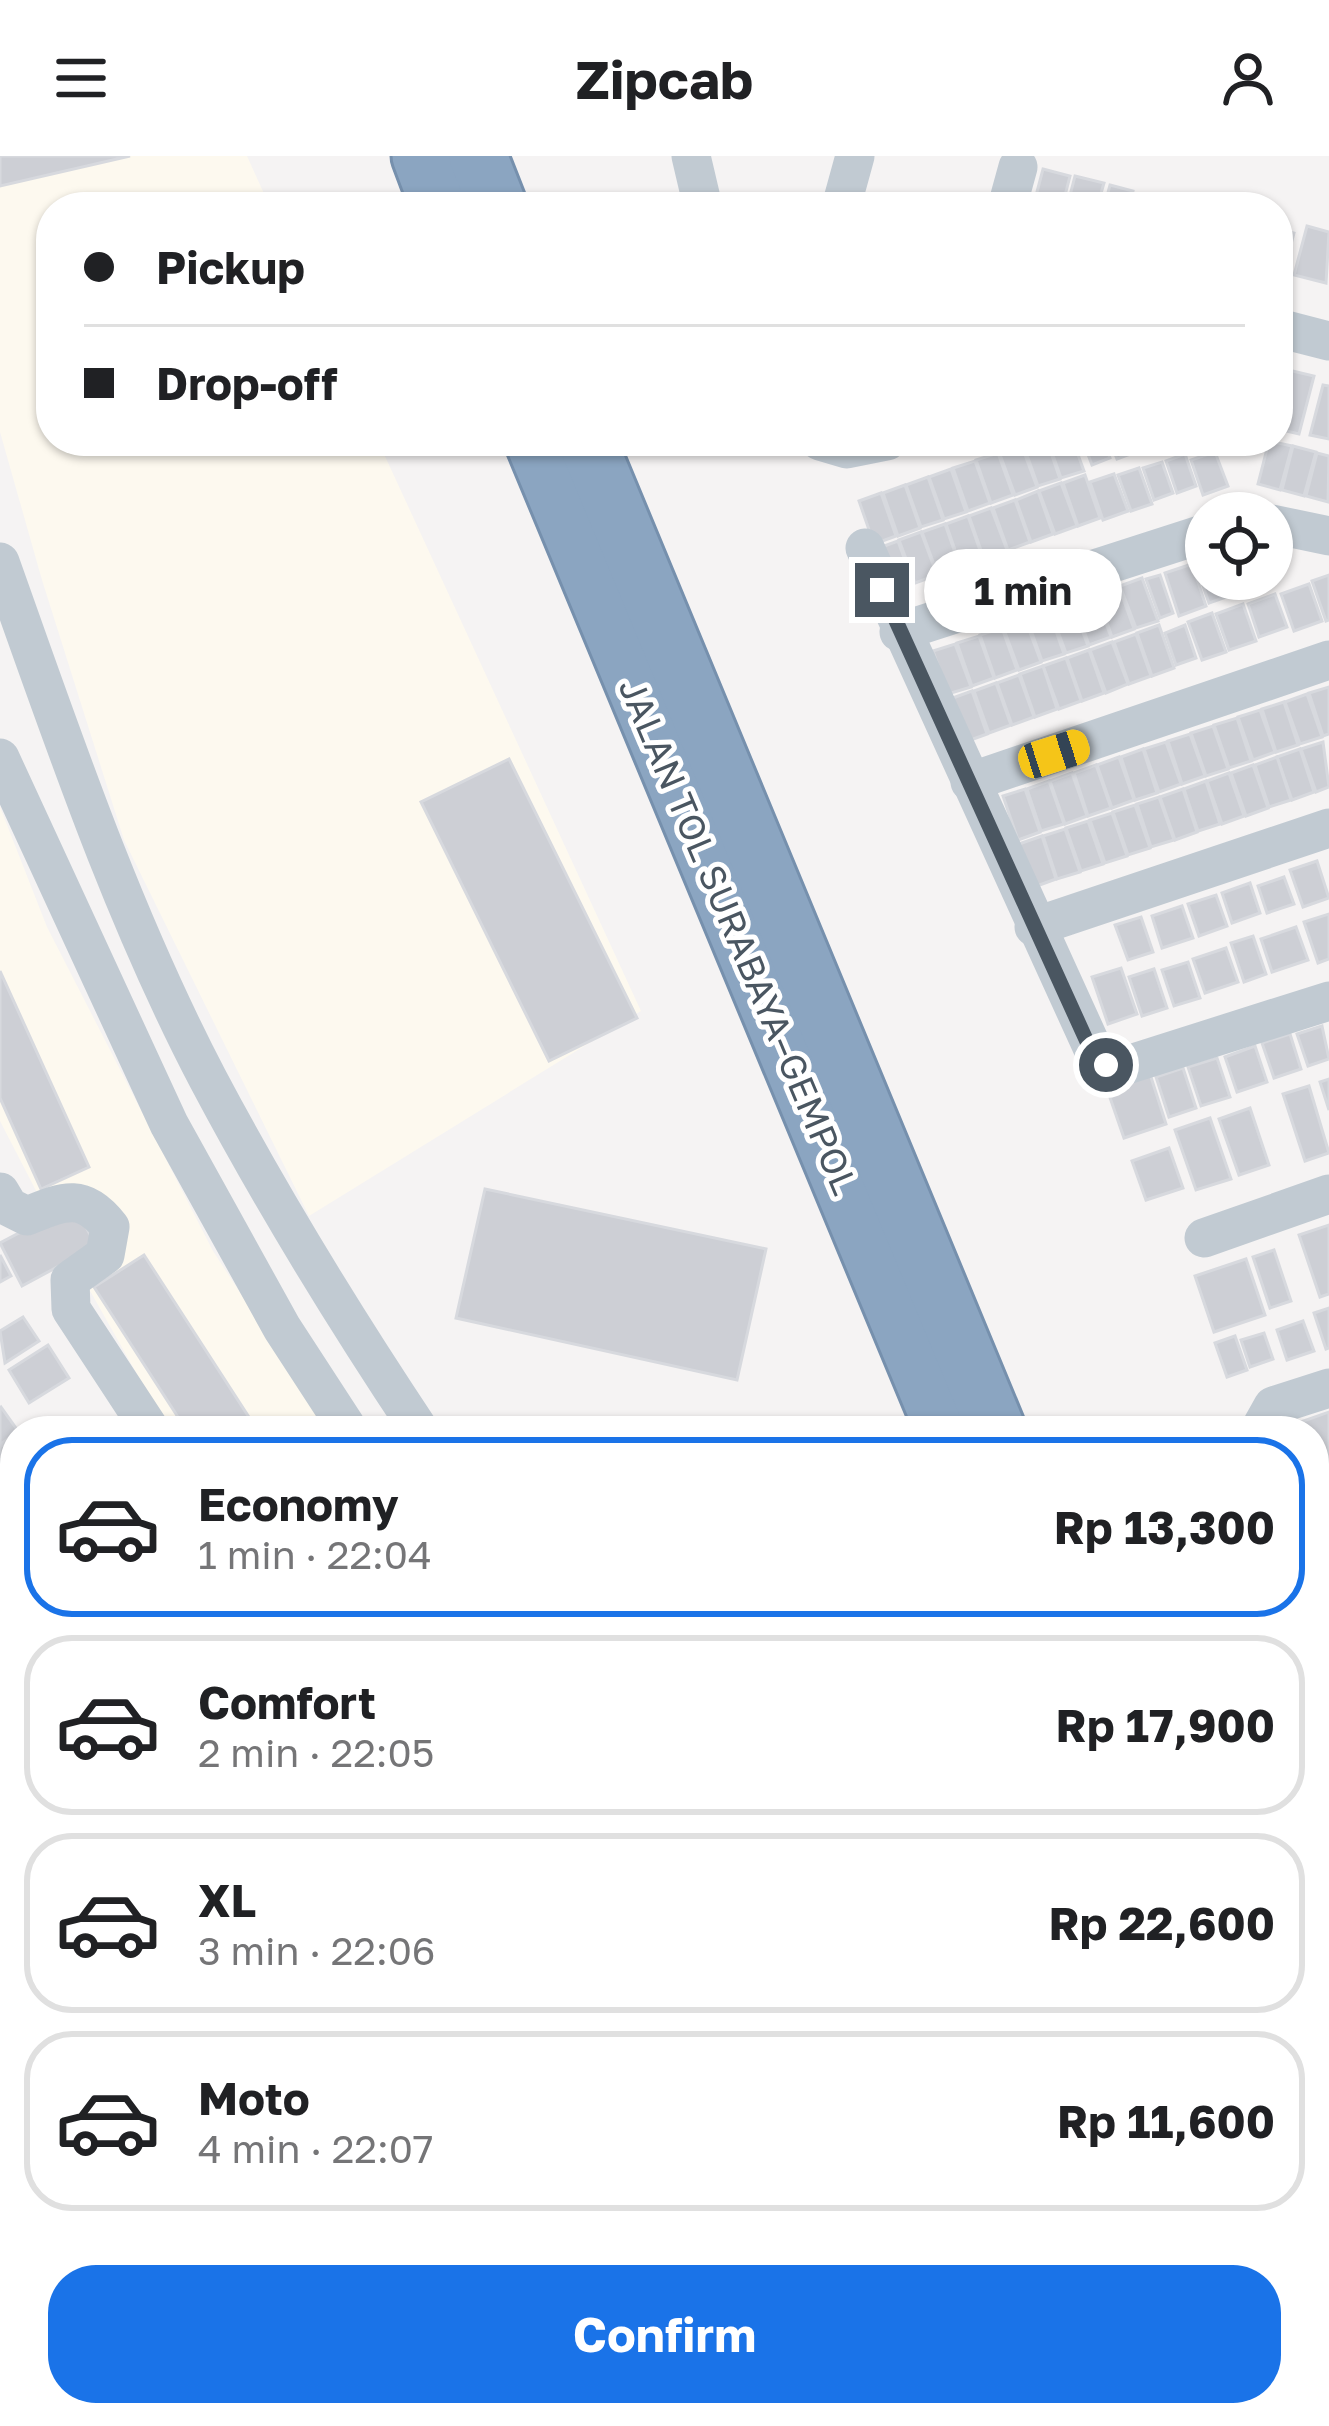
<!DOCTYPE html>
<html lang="en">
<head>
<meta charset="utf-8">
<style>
	:root { --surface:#fff; --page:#f2f2f2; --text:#202124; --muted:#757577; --line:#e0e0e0; --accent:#1a73e8 }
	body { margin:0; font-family:"Golos Text",sans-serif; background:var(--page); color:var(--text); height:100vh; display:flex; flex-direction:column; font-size:45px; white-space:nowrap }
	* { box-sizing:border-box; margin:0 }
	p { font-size:39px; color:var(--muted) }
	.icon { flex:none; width:66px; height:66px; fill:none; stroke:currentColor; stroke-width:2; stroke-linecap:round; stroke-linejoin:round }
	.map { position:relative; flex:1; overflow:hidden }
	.details { position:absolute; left:0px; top:1260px; width:1329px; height:1011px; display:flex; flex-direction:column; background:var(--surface); border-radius:48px 48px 0 0; box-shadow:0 3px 9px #0004 }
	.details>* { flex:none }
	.top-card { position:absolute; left:36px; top:36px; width:1257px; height:264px; border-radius:48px; box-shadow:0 3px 9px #0004; display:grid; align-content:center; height:264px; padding:0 48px; background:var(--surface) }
	.controls { position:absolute; left:1185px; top:336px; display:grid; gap:24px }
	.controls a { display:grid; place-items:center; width:108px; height:108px; border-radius:50%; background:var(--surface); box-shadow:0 3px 9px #0004; font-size:60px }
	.end { position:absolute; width:54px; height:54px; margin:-27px; border:15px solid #4a5661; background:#fff; box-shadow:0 0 0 6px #fff }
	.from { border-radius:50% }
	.bubble { position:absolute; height:84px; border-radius:42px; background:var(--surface); box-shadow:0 3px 9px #0004; font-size:39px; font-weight:700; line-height:84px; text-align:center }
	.car { position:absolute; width:36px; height:72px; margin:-36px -18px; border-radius:15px; box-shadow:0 0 9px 3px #0007; background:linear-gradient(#f5c518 24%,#345 0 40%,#f5c518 0 76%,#345 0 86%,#f5c518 0) }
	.top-card b { display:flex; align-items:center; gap:42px; height:114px; font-size:45px }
	.top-card b+b { border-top:3px solid var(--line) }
	.top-card i { width:30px; height:30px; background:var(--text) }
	ul { padding:21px 0 0; list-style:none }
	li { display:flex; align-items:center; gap:36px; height:180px; margin:0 24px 18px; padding:0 24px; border:6px solid var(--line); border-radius:48px }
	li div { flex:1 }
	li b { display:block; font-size:45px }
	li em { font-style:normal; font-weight:700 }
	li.active { border-color:var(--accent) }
	li>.icon { width:108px; height:108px; stroke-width:1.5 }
	.primary-button { display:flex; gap:24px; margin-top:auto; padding:24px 48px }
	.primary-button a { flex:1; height:138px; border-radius:48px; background:var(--accent); color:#fff; font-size:48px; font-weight:700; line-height:138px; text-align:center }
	header { display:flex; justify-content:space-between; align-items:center; height:156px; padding:0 48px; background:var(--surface); font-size:54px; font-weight:700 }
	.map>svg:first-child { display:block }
</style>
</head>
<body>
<header><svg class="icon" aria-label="menu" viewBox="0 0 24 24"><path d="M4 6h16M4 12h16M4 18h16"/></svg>Zipcab<svg class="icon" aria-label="person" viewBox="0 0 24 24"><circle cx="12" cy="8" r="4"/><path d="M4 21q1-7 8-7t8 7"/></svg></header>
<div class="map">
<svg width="1329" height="2270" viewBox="0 0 1329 2270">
	<rect width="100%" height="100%" fill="#f5f3f3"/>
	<g fill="#fdf9ef">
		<path d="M0,0H247L270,51H51V285H378L641,855L309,1060L124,684L42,424L0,276Z"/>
		<path d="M0,651L47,771L213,1095L330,1275H169L62,1085L0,965Z"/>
		<path d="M705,2256H942L948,2270H712Z"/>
		<path d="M1065,2256H1256L1261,2270H1071Z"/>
	</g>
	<g fill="#cdcfd5" stroke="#d7d9de" stroke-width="3">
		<path d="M0,0H130L0,30Z"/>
		<path d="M1043,13L1070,20L1062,51H1033Z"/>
		<path d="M1075,20L1104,27L1097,51H1067Z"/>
		<path d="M1110,29L1133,35L1129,51H1104Z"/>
		<path d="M1145,39L1170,45L1169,51H1141Z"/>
		<path d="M1307,70L1329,76L1326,127L1294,119Z"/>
		<path d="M1278,73L1294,77L1284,114L1278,112Z"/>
		<path d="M1280,212L1314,220L1299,278L1278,273Z"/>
		<path d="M1323,229L1329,230V283L1310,279Z"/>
		<path d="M1047,285L1060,323L1038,330L1023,288Z"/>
		<path d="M1048,285H1073L1084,315L1061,322Z"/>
		<path d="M1083,285H1104L1110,302L1092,309Z"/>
		<path d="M1110,285H1137L1141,294L1117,303Z"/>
		<path d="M1143,285H1173L1174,288L1147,298Z"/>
		<path d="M1269,285L1292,290L1280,334L1258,328Z"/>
		<path d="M1021,288L1037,331L1015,339L999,296Z"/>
		<path d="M1293,290L1316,296L1304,340L1282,334Z"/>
		<path d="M1215,296L1228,330L1203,339L1191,304Z"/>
		<path d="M998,297L1013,339L991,347L976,304Z"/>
		<path d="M1317,297L1329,300L1328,346L1306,340Z"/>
		<path d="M1185,298L1196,330L1177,337L1166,305Z"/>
		<path d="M975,305L990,347L968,355L953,312Z"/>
		<path d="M1162,306L1173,337L1154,344L1143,312Z"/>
		<path d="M1139,312L1152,348L1131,355L1118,319Z"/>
		<path d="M951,313L966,356L944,363L929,321Z"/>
		<path d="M1114,318L1128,355L1103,364L1090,326Z"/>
		<path d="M1085,319L1100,362L1078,370L1063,327Z"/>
		<path d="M928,321L943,364L921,371L906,329Z"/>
		<path d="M1061,327L1077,370L1055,378L1039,335Z"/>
		<path d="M905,329L920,372L898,380L883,337Z"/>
		<path d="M1038,335L1053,378L1031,386L1016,344Z"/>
		<path d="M881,337L896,380L874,388L859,345Z"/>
		<path d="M1015,344L1030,386L1008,394L993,352Z"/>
		<path d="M991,352L1007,394L984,403L969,360Z"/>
		<path d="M968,360L983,403L961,411L946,368Z"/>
		<path d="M945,368L960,411L938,419L922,376Z"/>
		<path d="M921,376L937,419L915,427L899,384Z"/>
		<path d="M898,385L913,427L891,435L876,393Z"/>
		<path d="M1206,406V423H1231L1237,437L1209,447L1196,410Z"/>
		<path d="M1192,408L1206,450L1179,460L1165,417Z"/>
		<path d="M1272,414L1276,426L1244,437L1239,423H1272Z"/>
		<path d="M1160,419L1173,457L1160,462L1146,423Z"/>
		<path d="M1329,419V464L1326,465L1312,425Z"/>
		<path d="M1142,422L1158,465L1136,472L1120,430Z"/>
		<path d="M1309,428L1322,465L1294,475L1281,438Z"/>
		<path d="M1119,431L1134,473L1112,481L1097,438Z"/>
		<path d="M1275,438L1287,471L1259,481L1248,448Z"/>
		<path d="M1096,439L1111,481L1089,489L1074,446Z"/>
		<path d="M1072,447L1088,490L1066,497L1050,454Z"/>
		<path d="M1243,448L1256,485L1229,494L1216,458Z"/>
		<path d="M1049,455L1064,498L1042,505L1027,463Z"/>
		<path d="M1212,457L1226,496L1202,504L1188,466Z"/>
		<path d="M1025,463L1041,506L1019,514L1003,471Z"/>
		<path d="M1159,469L1174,512L1152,520L1137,477Z"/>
		<path d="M1185,469L1196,502L1176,509L1165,477Z"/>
		<path d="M1002,472L1017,514L995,522L980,479Z"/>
		<path d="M1136,478L1151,520L1129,528L1114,486Z"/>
		<path d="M979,480L994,522L972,530L957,487Z"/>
		<path d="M1112,486L1128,528L1106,537L1090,494Z"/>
		<path d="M955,488L971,531L948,538L933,495Z"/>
		<path d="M1089,494L1104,537L1082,545L1067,502Z"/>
		<path d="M1066,502L1081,545L1059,553L1043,510Z"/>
		<path d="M1043,510L1057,553L1035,561L1020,518Z"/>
		<path d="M1019,519L1034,561L1012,569L997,527Z"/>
		<path d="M996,527L1011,569L989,577L974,535Z"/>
		<path d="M1329,531V578L1323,580L1309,537Z"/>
		<path d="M972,535L987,578L965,586L950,543Z"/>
		<path d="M1307,538L1322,581L1300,588L1285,546Z"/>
		<path d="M1284,546L1298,589L1276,596L1262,553Z"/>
		<path d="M1260,554L1275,596L1253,604L1238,561Z"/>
		<path d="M1237,562L1251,605L1229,612L1214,569Z"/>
		<path d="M1213,570L1228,613L1206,620L1191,577Z"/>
		<path d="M1190,578L1205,620L1182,628L1168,585Z"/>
		<path d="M1166,586L1181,628L1159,636L1144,593Z"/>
		<path d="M1323,586L1329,631L1316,636L1301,593Z"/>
		<path d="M1143,593L1157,637L1135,644L1121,601Z"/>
		<path d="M1300,593L1314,636L1292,644L1277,601Z"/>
		<path d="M1119,601L1134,644L1112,652L1097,609Z"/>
		<path d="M1277,601L1291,644L1269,651L1255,609Z"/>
		<path d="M509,603L637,862L549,905L421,646Z"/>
		<path d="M1096,609L1111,652L1088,660L1074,617Z"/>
		<path d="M1253,609L1268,652L1246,660L1231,617Z"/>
		<path d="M1072,617L1087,660L1065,668L1050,625Z"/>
		<path d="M1229,617L1244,660L1222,668L1207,625Z"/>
		<path d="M1049,625L1064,668L1041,675L1027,633Z"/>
		<path d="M1206,625L1220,668L1198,675L1184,633Z"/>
		<path d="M1025,633L1040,676L1018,684L1003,640Z"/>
		<path d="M1183,633L1197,676L1175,684L1160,641Z"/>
		<path d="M1159,641L1174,684L1151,691L1137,648Z"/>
		<path d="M1135,649L1150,692L1128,699L1113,656Z"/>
		<path d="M1112,657L1127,700L1105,707L1090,664Z"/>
		<path d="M1088,665L1103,708L1081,715L1066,672Z"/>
		<path d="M1065,673L1080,716L1057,723L1043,680Z"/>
		<path d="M1042,680L1056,723L1034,731L1019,688Z"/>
		<path d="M1317,705L1329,742L1303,751L1290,714Z"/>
		<path d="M1284,721L1294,748L1267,757L1258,730Z"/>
		<path d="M1250,727L1260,757L1232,767L1222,737Z"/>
		<path d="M1216,739L1227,770L1199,780L1188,748Z"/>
		<path d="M1182,750L1193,782L1162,792L1152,760Z"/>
		<path d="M1329,758V803L1318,807L1304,766Z"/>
		<path d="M1141,761L1153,796L1128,804L1115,769Z"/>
		<path d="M1296,771L1308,804L1272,816L1261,783Z"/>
		<path d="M1253,780L1266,818L1244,826L1231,787Z"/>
		<path d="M1226,792L1238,826L1205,837L1193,803Z"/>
		<path d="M1188,806L1200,842L1174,850L1162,814Z"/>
		<path d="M1121,812L1137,858L1108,868L1092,821Z"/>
		<path d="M1154,813L1167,852L1142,860L1129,821Z"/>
		<path d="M0,815L89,1011L41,1033L0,942Z"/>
		<path d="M1322,870L1329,903L1308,910L1297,878Z"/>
		<path d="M1290,878L1301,913L1274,922L1262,887Z"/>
		<path d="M1255,890L1267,926L1237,936L1225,901Z"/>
		<path d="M1217,902L1230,941L1201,950L1188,911Z"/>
		<path d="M1183,912L1196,952L1169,961L1156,921Z"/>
		<path d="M1150,918L1166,968L1124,982L1107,933Z"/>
		<path d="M1329,923V954L1320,926Z"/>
		<path d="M1309,930L1329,997L1305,1005L1283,938Z"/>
		<path d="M1250,952L1269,1009L1239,1019L1219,963Z"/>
		<path d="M1210,962L1231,1023L1196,1034L1175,974Z"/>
		<path d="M1169,992L1183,1032L1146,1044L1132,1005Z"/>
		<path d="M485,1033L766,1093L737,1224L456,1162Z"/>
		<path d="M74,1048L96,1090L22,1130L0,1087Z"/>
		<path d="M1329,1069V1138L1320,1141L1299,1079Z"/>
		<path d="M1274,1094L1291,1145L1270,1152L1253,1101Z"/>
		<path d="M0,1099L11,1120L0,1126Z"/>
		<path d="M144,1099L258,1275H187L94,1131Z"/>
		<path d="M1246,1103L1265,1159L1214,1176L1195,1120Z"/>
		<path d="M1329,1152V1192L1326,1193L1314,1157Z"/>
		<path d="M23,1161L39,1185L5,1207L0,1175Z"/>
		<path d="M1303,1165L1314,1195L1287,1204L1277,1174Z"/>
		<path d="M1264,1177L1273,1203L1250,1211L1241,1184Z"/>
		<path d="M1235,1180L1247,1214L1227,1221L1215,1187Z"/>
		<path d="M48,1189L69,1222L29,1247L9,1214Z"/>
		<path d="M1,1251L18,1275L0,1289V1252Z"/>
		<path d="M1329,1256V1308L1314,1313V1275H1297L1295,1268Z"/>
		<path d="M15,1281V1313L0,1323V1291Z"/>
		<path d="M15,1317V1359L0,1327Z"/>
		<path d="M1324,1323L1329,1360L1314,1365V1327Z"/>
		<path d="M15,1733V1768L1,1739Z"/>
		<path d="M0,1824L15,1852L0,1860Z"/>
		<path d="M15,1974V2008L2,1980Z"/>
		<path d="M0,2070L12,2095L0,2101Z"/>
		<path d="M7,2162L15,2178V2212L8,2216L0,2201V2166Z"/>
		<path d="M9,2243L15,2256L22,2270H0V2247Z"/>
		<path d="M19,2256H47L54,2270H25Z"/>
		<path d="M456,2256H475L482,2270H444L441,2264Z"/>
		<path d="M537,2256H555L562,2270H530L526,2262Z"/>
		<path d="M1129,2256H1196L1202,2270H1136Z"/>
	</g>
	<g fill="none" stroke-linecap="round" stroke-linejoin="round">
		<defs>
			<g id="highway">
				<path d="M421,0L440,51"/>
				<path d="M478,0L498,51"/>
				<path d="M534,285L945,1275"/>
				<path d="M587,285L997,1275"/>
				<path d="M1314,2070L1329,2112"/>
				<path d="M1314,2214L1329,2260"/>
			</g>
		</defs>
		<use href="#highway" stroke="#7690ad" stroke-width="63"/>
		<g stroke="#c1cad2" stroke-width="39">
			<path d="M691,0L703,51"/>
			<path d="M841,51L855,0"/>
			<path d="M1007,51L1018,11"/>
			<path d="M1278,172L1329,185"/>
			<path d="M820,285L847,293L887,285"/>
			<path d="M1272,368L1329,380"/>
			<path d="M865,392L1098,904L1114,911L1127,909L1329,845"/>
			<path d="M0,406C62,580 122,759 208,923C272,1044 344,1161 420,1275"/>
			<path d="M899,476L1206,377"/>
			<path d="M0,602L169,968L282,1172L349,1275"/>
			<path d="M970,626L1329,504"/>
			<path d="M1034,771L1329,672"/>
			<path d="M0,1036L9,1051L27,1060C64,1045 83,1036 110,1071L105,1099L70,1124L71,1153L151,1275"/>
			<path d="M1204,1082L1329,1038"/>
			<path d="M1259,1275L1273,1250L1329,1232"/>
			<path d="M0,1372L15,1395"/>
			<path d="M1314,1413L1329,1448"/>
			<path d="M0,1503L15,1496"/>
			<path d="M0,1706L15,1699"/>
			<path d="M0,1904L15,1897"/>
			<path d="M0,1951L15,1944"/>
			<path d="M0,2155L15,2148"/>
			<path d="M401,2256L409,2270"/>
			<path d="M603,2256L610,2270"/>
			<path d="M982,2256L988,2270"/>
			<path d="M1038,2256L1044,2270"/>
			<path d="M178,2270L206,2256"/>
		</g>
		<use href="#highway" stroke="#8ba5c1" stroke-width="57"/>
	</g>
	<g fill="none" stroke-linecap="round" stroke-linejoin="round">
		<path stroke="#4a5661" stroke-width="15" d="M882,434L1089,890L1106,909"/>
	</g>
	<g text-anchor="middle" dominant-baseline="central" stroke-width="10" stroke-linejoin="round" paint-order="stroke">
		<g font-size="36" fill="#4a5661" stroke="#fff">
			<text transform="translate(739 780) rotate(67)">JALAN TOL SURABAYA–GEMPOL</text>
		</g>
	</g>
</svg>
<div class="controls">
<a><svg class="icon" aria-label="locate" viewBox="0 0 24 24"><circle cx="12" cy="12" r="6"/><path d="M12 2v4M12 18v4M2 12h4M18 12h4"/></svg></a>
</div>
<i class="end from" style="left:1106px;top:909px"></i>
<i class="end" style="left:882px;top:434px"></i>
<div class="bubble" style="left:924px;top:393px;width:198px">1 min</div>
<i class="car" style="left:1054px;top:598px;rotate:72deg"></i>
<div class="top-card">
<b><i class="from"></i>Pickup</b>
<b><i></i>Drop-off</b>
</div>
<section class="details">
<ul>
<li class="active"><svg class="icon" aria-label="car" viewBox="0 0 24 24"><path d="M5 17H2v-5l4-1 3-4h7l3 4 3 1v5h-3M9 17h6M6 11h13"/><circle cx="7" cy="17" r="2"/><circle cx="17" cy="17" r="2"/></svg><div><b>Economy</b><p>1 min · 22:04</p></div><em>Rp 13,300</em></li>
<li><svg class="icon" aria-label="car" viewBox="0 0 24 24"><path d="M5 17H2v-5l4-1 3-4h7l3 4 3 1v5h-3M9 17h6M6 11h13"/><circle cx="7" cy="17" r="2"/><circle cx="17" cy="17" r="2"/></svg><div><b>Comfort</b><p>2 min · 22:05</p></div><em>Rp 17,900</em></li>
<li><svg class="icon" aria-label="car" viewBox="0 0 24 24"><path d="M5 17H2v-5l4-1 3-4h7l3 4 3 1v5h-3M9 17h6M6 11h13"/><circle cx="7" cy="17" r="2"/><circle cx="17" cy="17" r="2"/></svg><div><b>XL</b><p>3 min · 22:06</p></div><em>Rp 22,600</em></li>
<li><svg class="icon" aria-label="car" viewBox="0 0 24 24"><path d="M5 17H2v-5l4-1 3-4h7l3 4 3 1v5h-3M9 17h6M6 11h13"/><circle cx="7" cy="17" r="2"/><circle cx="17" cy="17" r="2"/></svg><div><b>Moto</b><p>4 min · 22:07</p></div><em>Rp 11,600</em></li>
</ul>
<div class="primary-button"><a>Confirm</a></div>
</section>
</div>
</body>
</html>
